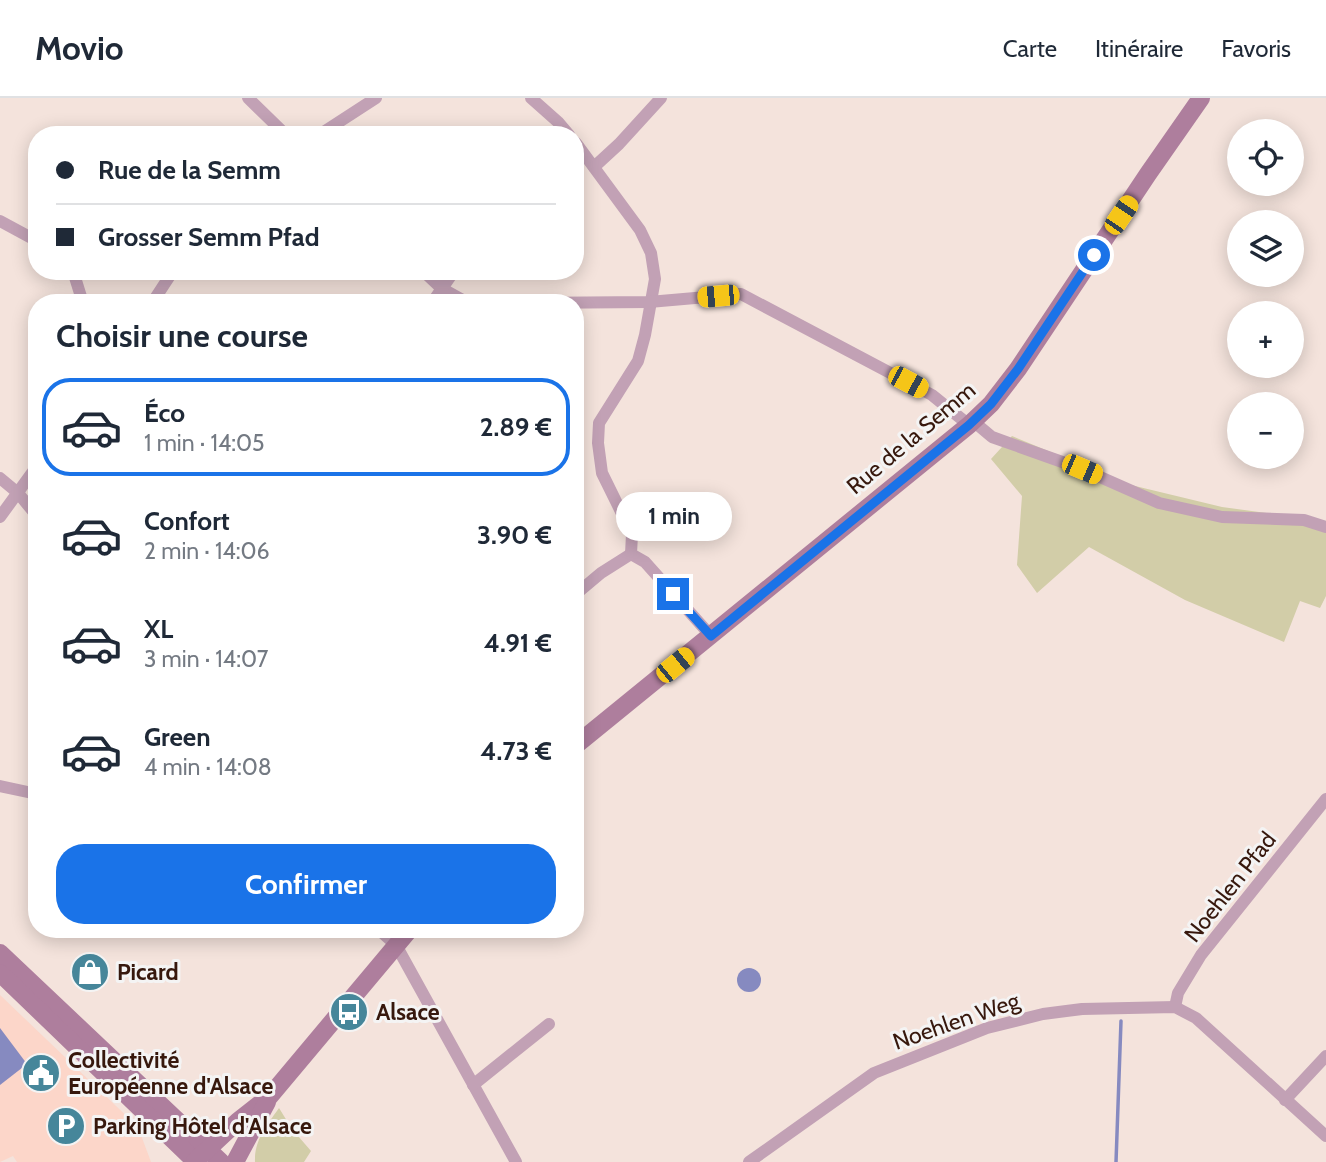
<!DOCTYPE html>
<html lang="fr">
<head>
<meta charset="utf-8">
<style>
	:root { --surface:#fff; --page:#f6f6f7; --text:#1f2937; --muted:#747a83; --line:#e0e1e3; --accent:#1a73e8 }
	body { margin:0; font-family:Cabin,sans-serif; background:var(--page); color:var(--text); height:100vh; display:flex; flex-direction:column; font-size:26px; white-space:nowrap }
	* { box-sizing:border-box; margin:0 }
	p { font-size:23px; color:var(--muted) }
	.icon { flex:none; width:38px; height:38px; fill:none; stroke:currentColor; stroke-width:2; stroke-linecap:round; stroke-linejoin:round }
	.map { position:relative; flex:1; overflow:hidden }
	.side { position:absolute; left:28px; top:196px; width:556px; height:644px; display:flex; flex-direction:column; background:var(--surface); border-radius:28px; box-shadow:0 4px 18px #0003 }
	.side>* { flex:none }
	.top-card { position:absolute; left:28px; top:28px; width:556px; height:154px; border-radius:28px; box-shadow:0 4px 18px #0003; display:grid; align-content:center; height:154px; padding:0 28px; background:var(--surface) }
	.buttons { position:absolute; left:1227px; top:21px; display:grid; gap:14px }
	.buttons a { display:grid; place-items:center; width:77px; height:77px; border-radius:50%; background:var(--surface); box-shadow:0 4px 18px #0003; font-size:35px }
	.end { position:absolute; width:32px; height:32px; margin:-16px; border:9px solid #1a73e8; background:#fff; box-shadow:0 0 0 4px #fff }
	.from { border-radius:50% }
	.bubble { position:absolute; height:49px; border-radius:24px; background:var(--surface); box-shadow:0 4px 18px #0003; font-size:23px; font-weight:700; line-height:49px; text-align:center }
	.car { position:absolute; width:21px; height:42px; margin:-21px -10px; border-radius:9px; box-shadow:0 0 5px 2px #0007; background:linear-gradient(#f5c518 24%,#345 0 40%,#f5c518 0 76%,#345 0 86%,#f5c518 0) }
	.top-card b { display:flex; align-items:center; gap:24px; height:66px; font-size:26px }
	.top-card b+b { border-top:2px solid var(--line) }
	.top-card i { width:18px; height:18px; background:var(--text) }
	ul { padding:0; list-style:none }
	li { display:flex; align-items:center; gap:21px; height:98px; margin:0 14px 10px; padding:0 14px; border:4px solid transparent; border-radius:28px }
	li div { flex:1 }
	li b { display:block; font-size:26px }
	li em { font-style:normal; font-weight:700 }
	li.current { border-color:var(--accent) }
	li>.icon { width:63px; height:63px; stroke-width:1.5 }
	h2 { padding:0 28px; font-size:32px; line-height:84px }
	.action { display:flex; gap:14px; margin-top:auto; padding:14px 28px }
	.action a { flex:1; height:80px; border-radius:28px; background:var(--accent); color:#fff; font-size:28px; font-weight:700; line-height:80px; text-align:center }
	header { display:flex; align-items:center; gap:42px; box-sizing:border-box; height:98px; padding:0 35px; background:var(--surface); border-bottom:2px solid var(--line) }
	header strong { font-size:33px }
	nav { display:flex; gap:38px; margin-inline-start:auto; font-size:24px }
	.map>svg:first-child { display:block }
</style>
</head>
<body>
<header>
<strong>Movio</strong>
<nav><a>Carte</a><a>Itinéraire</a><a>Favoris</a></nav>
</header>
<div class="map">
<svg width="1326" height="1064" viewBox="0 0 1326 1064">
	<rect width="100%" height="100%" fill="#f4e3dc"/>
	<path fill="#fcd6c9" d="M0,897L138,1029L151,1064H17L13,1058L0,1064Z"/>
	<g fill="#d2cda8">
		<path d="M1012,338L1131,387L1222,409L1326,423V498L1320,510L1300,503L1284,544L1185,502L1089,449L1037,495L1017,467L1022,398L991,361Z"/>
		<path d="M279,1010L292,1031L311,1053L304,1064H255C254,1042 267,1027 279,1010Z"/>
	</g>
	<g fill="#868ac0">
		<circle cx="749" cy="882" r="12"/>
		<path d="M0,930L27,966L0,987Z"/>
	</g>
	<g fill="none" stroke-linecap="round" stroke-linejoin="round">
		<path stroke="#868ac0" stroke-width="3.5" d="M1116,1064L1121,923"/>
		<g stroke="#c2a1b5" stroke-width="12">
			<path d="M248,0L286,37"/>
			<path d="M531,0L558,24L569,37"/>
			<path d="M319,37L376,0"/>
			<path d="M576,45L640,132L651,155L655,181L645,237L638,263L599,325L598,345L602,375L632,436L631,456L645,464L711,538"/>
			<path d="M594,69L619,46L661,0"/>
			<path d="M0,123L37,143"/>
			<path d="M73,173L83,205"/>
			<path d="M423,173L441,190L468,205"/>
			<path d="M152,205L173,173"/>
			<path d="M432,205L454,173"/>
			<path d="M525,205L649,204L741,196L932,297L969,327"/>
			<path d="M973,323L992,339L1082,371L1159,405L1222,419L1304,422L1326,429"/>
			<path d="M0,380L18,395L37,418"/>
			<path d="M0,419L37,368"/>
			<path d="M576,496L601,475L631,456"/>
			<path d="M0,688L37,696"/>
			<path d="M378,831L396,847L516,1064"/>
			<path d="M1175,909L1178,895L1201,857L1326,701"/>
			<path d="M473,987L549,926"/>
			<path d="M1285,1002L1326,958"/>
			<path d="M749,1064L874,975L987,930L1043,916L1082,911L1175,909L1196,920L1326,1038"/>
		</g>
		<g stroke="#ae7e9d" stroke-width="18">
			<path d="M576,647L969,327L991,306L1018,271L1148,76L1201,0"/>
			<path d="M0,855L221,1064"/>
			<path d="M0,875L196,1064"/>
			<path d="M195,1063L238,1023L270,998L410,831"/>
			<path d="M235,1064L267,1004"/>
		</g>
	</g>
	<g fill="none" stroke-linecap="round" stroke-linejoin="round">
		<path stroke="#1a73e8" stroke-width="9" d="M673,496L711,538L969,327L991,306L1018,271L1094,157"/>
	</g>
	<defs>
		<symbol id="shop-disc" viewBox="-11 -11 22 22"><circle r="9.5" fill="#46869a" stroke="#f4f4f4"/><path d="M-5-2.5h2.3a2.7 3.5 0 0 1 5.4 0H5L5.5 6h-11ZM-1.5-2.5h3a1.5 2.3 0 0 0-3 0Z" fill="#fff"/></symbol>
		<symbol id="bus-disc" viewBox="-11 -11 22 22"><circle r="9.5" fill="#46869a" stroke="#f4f4f4"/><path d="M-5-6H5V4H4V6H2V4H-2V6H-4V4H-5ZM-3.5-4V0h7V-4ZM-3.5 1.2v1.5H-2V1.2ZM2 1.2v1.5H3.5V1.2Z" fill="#fff"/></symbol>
		<symbol id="civic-disc" viewBox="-11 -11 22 22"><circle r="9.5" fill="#46869a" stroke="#f4f4f4"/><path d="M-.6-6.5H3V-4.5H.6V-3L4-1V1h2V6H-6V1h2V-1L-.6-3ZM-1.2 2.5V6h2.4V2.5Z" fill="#fff"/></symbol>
		<symbol id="parking-disc" viewBox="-11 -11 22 22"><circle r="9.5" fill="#46869a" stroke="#f4f4f4"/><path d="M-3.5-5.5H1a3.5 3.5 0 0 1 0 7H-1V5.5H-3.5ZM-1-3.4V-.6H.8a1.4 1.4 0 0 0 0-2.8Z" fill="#fff"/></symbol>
	</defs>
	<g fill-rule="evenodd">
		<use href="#shop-disc" x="68" y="852" width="44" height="44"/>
		<use href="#bus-disc" x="327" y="892" width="44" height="44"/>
		<use href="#civic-disc" x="19" y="953" width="44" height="44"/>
		<use href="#parking-disc" x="44" y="1006" width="44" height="44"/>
	</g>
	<g text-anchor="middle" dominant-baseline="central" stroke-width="6" stroke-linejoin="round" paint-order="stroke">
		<g font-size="23" fill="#37180d" stroke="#f4f4f4">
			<text transform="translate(911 340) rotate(-40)">Rue de la Semm</text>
			<text transform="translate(1230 789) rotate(-52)">Noehlen Pfad</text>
			<text transform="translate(956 923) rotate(-19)">Noehlen Weg</text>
		</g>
		<g font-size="23" font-weight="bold" fill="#37180d" stroke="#f4f4f4" text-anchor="start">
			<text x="117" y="874">Picard</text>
			<text x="376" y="914">Alsace</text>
			<text x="68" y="962">Collectivité<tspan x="68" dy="26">Européenne d'Alsace</tspan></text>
			<text x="93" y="1028">Parking Hôtel d'Alsace</text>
		</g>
	</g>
</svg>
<div class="buttons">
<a><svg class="icon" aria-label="locate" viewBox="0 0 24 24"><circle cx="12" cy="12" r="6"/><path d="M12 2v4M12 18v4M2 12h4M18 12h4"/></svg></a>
<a><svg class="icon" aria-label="layers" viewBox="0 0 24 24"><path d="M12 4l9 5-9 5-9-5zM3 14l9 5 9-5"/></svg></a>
<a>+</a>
<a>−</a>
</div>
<i class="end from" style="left:1094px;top:157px"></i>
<i class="end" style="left:673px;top:496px"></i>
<div class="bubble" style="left:616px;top:394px;width:116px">1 min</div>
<i class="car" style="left:1121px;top:117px;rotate:34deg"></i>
<i class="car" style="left:718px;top:198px;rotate:265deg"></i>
<i class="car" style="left:908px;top:284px;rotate:118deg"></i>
<i class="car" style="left:1082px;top:371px;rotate:113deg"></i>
<i class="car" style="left:675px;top:567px;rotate:51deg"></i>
<div class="top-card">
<b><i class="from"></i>Rue de la Semm</b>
<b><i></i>Grosser Semm Pfad</b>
</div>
<section class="side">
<h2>Choisir une course</h2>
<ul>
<li class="current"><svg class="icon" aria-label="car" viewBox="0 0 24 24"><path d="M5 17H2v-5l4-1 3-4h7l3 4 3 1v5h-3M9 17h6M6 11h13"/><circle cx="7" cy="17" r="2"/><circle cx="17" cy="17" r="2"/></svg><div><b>Éco</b><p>1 min · 14:05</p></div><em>2.89 €</em></li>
<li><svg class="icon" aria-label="car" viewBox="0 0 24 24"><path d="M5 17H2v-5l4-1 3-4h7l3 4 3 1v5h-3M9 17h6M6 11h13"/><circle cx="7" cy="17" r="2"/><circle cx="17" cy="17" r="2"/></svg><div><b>Confort</b><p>2 min · 14:06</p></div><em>3.90 €</em></li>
<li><svg class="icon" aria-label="car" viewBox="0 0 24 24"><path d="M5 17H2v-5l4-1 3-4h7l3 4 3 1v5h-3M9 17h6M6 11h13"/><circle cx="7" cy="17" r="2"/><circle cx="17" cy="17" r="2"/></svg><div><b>XL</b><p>3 min · 14:07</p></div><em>4.91 €</em></li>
<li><svg class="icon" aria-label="car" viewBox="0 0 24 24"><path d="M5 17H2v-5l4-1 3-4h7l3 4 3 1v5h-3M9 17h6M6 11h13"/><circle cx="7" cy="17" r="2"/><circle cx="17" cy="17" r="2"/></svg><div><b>Green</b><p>4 min · 14:08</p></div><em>4.73 €</em></li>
</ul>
<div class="action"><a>Confirmer</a></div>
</section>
</div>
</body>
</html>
